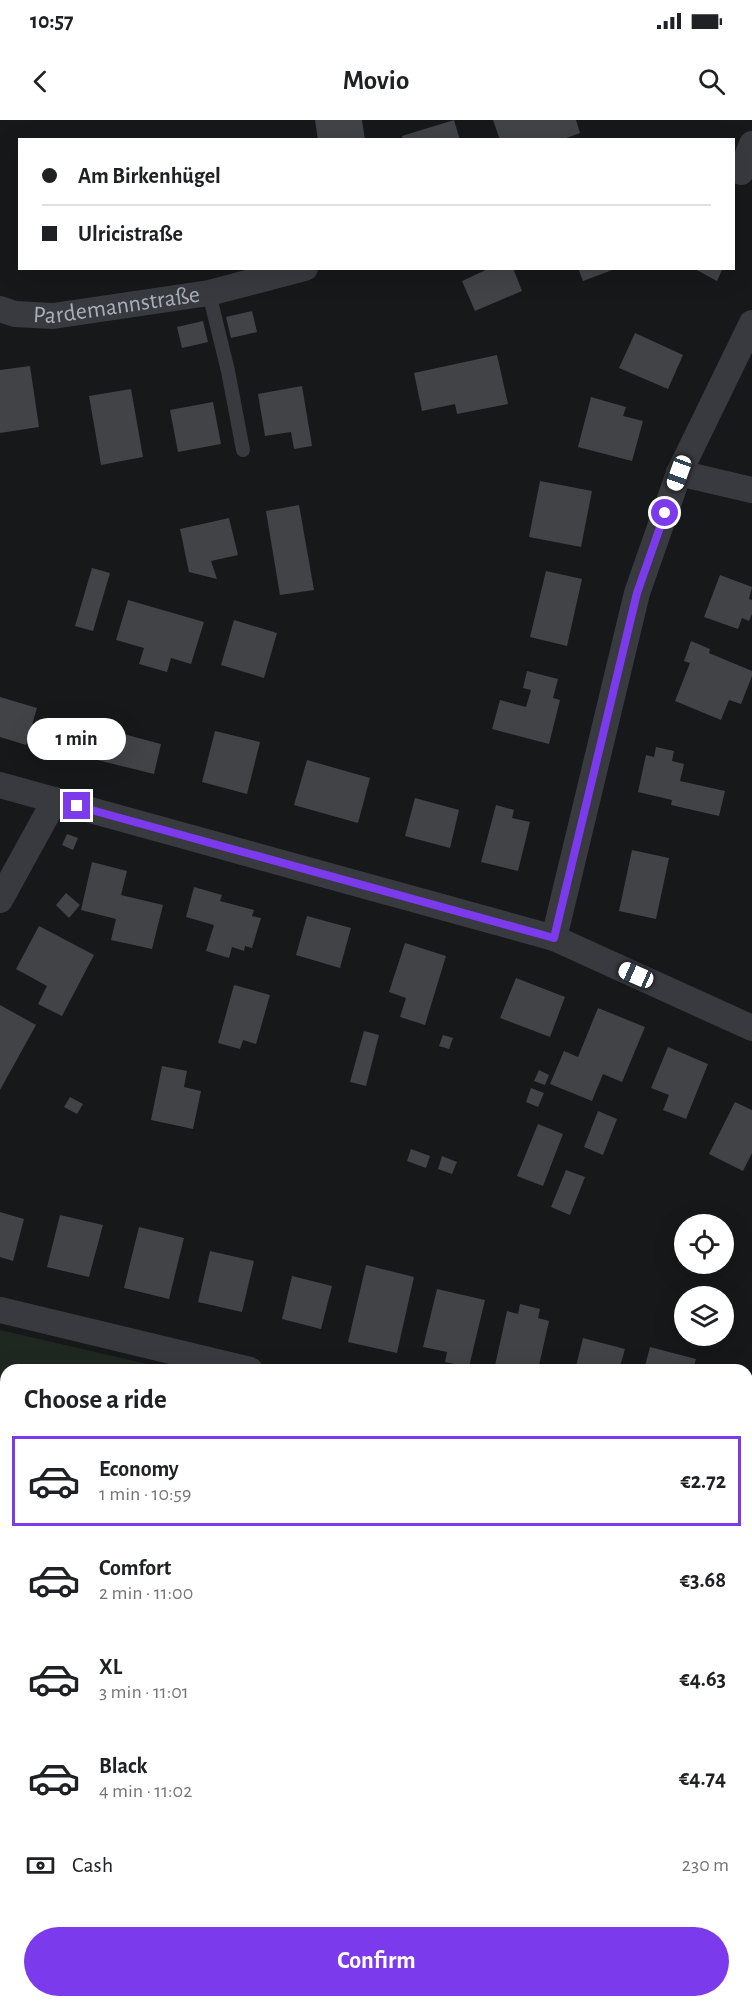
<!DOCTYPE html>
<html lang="en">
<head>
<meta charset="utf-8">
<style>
	:root { --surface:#fff; --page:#f2f2f2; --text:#202124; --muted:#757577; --line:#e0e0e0; --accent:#7c3aed }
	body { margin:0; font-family:"Alegreya Sans",sans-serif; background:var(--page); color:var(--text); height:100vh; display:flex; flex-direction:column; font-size:22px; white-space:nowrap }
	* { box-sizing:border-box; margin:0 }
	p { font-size:20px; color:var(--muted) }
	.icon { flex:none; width:33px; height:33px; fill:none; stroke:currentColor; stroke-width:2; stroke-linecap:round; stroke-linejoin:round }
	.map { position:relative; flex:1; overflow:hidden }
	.details { position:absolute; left:0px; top:1244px; width:753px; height:644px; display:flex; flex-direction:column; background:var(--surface); border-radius:18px 18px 0 0; box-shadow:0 6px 24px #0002 }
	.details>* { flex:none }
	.hud { position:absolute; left:18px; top:18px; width:717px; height:132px; border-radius:0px; box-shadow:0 6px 24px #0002; display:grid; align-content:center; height:132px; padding:0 24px; background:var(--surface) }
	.buttons { position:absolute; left:674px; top:1094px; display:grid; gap:12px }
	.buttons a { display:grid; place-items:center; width:60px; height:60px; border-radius:50%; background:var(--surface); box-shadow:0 6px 24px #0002; font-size:30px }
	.end { position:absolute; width:27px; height:27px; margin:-14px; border:8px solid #7c3aed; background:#fff; box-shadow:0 0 0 3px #fff }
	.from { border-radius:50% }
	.bubble { position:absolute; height:42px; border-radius:21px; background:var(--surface); box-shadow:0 6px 24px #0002; font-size:20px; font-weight:600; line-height:42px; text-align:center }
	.car { position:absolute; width:18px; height:36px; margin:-18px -9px; border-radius:8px; box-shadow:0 0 4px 2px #0007; background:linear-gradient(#fff 24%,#345 0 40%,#fff 0 76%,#345 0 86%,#fff 0) }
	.hud b { display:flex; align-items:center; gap:21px; height:57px; font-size:22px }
	.hud b+b { border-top:2px solid var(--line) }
	.hud i { width:15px; height:15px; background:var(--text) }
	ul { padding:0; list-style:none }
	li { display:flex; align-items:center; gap:18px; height:90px; margin:0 12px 9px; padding:0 12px; border:3px solid transparent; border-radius:0px }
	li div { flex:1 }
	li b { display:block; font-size:22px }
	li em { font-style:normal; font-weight:600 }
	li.current { border-color:var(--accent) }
	li>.icon { width:54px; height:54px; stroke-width:1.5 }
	h2 { padding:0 24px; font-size:27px; line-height:72px }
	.pay { display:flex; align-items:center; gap:15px; height:66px; padding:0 24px; font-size:22px }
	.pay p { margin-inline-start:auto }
	.cta { display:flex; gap:12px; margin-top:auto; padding:12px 24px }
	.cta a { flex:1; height:69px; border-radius:36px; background:var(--accent); color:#fff; font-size:24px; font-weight:600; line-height:69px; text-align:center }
	.status { display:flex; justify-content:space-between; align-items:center; height:42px; padding:0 30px; background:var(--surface); direction:ltr }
	.status svg { height:16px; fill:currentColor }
	header { display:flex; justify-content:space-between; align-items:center; height:78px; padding:0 24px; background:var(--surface); font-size:27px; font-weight:600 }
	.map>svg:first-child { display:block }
</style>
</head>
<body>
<div class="status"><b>10:57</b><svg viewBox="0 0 49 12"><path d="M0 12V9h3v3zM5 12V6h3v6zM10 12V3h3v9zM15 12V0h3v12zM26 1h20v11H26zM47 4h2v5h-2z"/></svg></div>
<header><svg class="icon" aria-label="back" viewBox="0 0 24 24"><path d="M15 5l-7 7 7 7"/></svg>Movio<svg class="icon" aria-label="search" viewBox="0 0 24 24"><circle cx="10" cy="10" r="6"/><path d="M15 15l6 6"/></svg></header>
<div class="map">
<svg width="752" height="1886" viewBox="0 0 752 1886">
	<rect width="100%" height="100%" fill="#17181a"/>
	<path fill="#1f2820" d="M0,1210L169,1249L6,1250V1881H747V1384L752,1385V1886H0Z"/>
	<g fill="#414347">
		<path d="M315,0H362L365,20H318Z"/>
		<path d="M454,0L460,20H403L402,16Z"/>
		<path d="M493,0H576L580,13L561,20H500Z"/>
		<path d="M490,148H513L522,171L475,191L462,161Z"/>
		<path d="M578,148H615V149L583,161Z"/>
		<path d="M693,148H723L717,161Z"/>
		<path d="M252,191L257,212L231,218L226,197Z"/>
		<path d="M203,201L208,222L182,228L177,207Z"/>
		<path d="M635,213L683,235L668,269L619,248Z"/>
		<path d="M497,235L508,284L457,294L455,284L422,291L414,253Z"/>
		<path d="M30,246L39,307L0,313V250Z"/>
		<path d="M302,266L312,326L294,329L291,312L265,316L258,274Z"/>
		<path d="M131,269L143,337L101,345L89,276Z"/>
		<path d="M591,277L626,287L623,296L643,301L632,341L578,327Z"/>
		<path d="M213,282L221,324L178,332L170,290Z"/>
		<path d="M540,361L592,371L581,427L529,417Z"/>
		<path d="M299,385L314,470L280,475L266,391Z"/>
		<path d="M229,398L238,435L211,441L217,459L189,452L180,409Z"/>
		<path d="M92,448L110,453L93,511L75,506Z"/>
		<path d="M546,451L582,459L567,526L530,517Z"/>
		<path d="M720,455L752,467L749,479L752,480V494L749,501L742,498L738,509L704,497Z"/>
		<path d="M128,480L204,502L191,544L171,538L167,552L139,544L144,528L116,520Z"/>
		<path d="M234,500L277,513L264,558L221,545Z"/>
		<path d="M691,521L710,529L709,533L752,551V556L741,584L729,580L721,600L675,581L690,543L684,541Z"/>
		<path d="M527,551L558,559L553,578L560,580L549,624L492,609L500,580L526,587L531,570L523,568Z"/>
		<path d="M0,577L37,588L26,625L0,617Z"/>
		<path d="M97,607L161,624L154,654L89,638Z"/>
		<path d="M215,611L260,622L247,674L202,662Z"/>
		<path d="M656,627L674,631L672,641L684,644L680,661L725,671L719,696L671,685L672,680L638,672L646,635L654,637Z"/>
		<path d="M307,640L370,658L358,703L294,685Z"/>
		<path d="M415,678L459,690L450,728L405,716Z"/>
		<path d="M496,685L514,690L512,698L530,702L518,751L481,742Z"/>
		<path d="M67,714L78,718L73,730L62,725Z"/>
		<path d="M632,730L669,738L656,799L619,791Z"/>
		<path d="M92,742L127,751L121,775L163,785L152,829L111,820L116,799L81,790Z"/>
		<path d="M194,767L222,775L220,781L254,790L252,796L261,798L252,828L245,826L244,831L232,827L229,838L206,831L214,805L186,797Z"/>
		<path d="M66,773L80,785L69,798L56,785Z"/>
		<path d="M307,796L351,808L340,848L296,835Z"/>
		<path d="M39,806L94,835L62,896L38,884L47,866L16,849Z"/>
		<path d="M405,823L446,836L425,905L400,897L406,878L389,872Z"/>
		<path d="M516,858L565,877L550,917L500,898Z"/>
		<path d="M234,865L270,875L256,924L243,920L240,929L218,923Z"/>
		<path d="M0,885L36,905L0,970Z"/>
		<path d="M598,888L645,907L622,962L603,954L592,981L550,964L564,931L578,937Z"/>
		<path d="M364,911L379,915L366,966L350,962Z"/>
		<path d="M443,915L453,918L449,929L439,926Z"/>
		<path d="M668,927L708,944L686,999L663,990L669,975L651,968Z"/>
		<path d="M162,946L187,951L184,967L201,971L193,1009L151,1000Z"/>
		<path d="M539,950L549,955L545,965L534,961Z"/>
		<path d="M531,968L544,973L538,987L526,982Z"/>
		<path d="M70,977L83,984L77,994L64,987Z"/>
		<path d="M735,982L752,990V1033L743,1051L709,1034Z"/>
		<path d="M598,991L617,999L603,1035L584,1027Z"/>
		<path d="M538,1004L563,1014L543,1066L517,1056Z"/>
		<path d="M411,1029L430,1036L426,1048L407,1041Z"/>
		<path d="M442,1036L457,1042L452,1054L438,1049Z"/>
		<path d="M566,1050L585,1057L570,1095L551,1087Z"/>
		<path d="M0,1092L24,1099L13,1141L0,1137Z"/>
		<path d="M60,1095L103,1105L89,1157L47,1147Z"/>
		<path d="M139,1107L184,1118L169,1179L124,1168Z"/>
		<path d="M210,1131L254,1141L242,1192L198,1182Z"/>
		<path d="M366,1145L414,1157L397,1233L348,1222Z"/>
		<path d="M292,1156L332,1166L321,1209L282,1199Z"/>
		<path d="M437,1169L485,1180L469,1247L445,1242L447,1232L423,1227Z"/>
		<path d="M520,1184L540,1189L538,1198L549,1201L538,1250H494L507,1191L518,1194Z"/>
		<path d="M583,1218L625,1229L619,1250H575Z"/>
		<path d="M650,1227L696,1239L693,1250H644Z"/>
		<path d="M747,1252L751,1253L748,1267H747Z"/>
		<path d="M747,1273L752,1274V1320L747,1319Z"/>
	</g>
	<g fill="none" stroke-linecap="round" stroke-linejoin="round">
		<g stroke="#3e4146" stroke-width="4" stroke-dasharray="3 4.5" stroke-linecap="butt">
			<path d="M0,1329L6,1332"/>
			<path d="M747,1479H752"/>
			<path d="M0,1632L6,1637"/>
			<path d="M0,1795L6,1792"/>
			<path d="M0,1840L6,1842"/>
			<path d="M83,1881L89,1886"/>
			<path d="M272,1881L279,1886"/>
		</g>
		<path stroke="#383a3f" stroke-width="14" d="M209,173L228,251L243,330"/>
		<g stroke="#383a3f" stroke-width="26">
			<path d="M741,52L752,24"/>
			<path id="s1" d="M0,189L15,194L53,196L209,173L305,148"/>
			<path d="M679,353L752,370"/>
			<path d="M0,665L554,818L752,908"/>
			<path d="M0,780L55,680"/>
			<path d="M554,818L637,473L679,353L752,203"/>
			<path d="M0,1190L250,1250"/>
			<path d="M747,1368L752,1370"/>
		</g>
	</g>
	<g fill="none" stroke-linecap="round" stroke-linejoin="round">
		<path stroke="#7c3aed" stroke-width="8" d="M77,686L554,818L637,473L665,393"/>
	</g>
	<g text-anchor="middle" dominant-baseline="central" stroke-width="6" stroke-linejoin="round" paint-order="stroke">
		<g font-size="24" fill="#a9afbb" stroke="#121315">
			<text stroke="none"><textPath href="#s1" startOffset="118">Pardemannstraße</textPath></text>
		</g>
	</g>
</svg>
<div class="buttons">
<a><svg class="icon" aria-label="locate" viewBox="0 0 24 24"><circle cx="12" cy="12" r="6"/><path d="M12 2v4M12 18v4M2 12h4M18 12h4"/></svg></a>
<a><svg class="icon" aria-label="layers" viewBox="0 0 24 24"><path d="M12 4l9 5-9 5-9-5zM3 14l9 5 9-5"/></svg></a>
</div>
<i class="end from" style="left:665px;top:393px"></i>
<i class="end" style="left:77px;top:686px"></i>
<div class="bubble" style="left:27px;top:598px;width:99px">1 min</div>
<i class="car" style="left:679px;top:353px;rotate:200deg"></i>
<i class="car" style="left:636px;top:855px;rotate:294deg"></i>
<div class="hud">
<b><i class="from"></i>Am Birkenhügel</b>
<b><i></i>Ulricistraße</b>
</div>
<section class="details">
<h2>Choose a ride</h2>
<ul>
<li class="current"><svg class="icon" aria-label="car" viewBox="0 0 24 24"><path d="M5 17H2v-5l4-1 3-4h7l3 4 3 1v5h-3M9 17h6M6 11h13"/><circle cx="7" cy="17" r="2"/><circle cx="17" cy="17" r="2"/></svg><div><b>Economy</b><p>1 min · 10:59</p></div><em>€2.72</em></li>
<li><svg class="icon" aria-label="car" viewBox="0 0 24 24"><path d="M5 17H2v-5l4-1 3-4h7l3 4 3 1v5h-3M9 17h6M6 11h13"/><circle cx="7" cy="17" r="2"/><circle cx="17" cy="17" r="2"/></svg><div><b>Comfort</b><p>2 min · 11:00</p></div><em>€3.68</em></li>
<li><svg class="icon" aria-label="car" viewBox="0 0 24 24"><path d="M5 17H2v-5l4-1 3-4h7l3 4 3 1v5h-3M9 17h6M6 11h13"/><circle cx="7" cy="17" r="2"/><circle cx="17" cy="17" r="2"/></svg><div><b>XL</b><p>3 min · 11:01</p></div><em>€4.63</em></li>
<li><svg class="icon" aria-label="car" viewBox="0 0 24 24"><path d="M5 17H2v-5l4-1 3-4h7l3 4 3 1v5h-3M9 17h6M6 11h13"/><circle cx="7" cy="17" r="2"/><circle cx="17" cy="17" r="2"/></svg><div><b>Black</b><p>4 min · 11:02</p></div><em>€4.74</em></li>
</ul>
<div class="pay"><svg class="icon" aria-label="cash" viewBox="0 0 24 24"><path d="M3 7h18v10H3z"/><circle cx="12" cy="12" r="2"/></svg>Cash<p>230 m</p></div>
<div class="cta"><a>Confirm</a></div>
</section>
</div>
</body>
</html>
